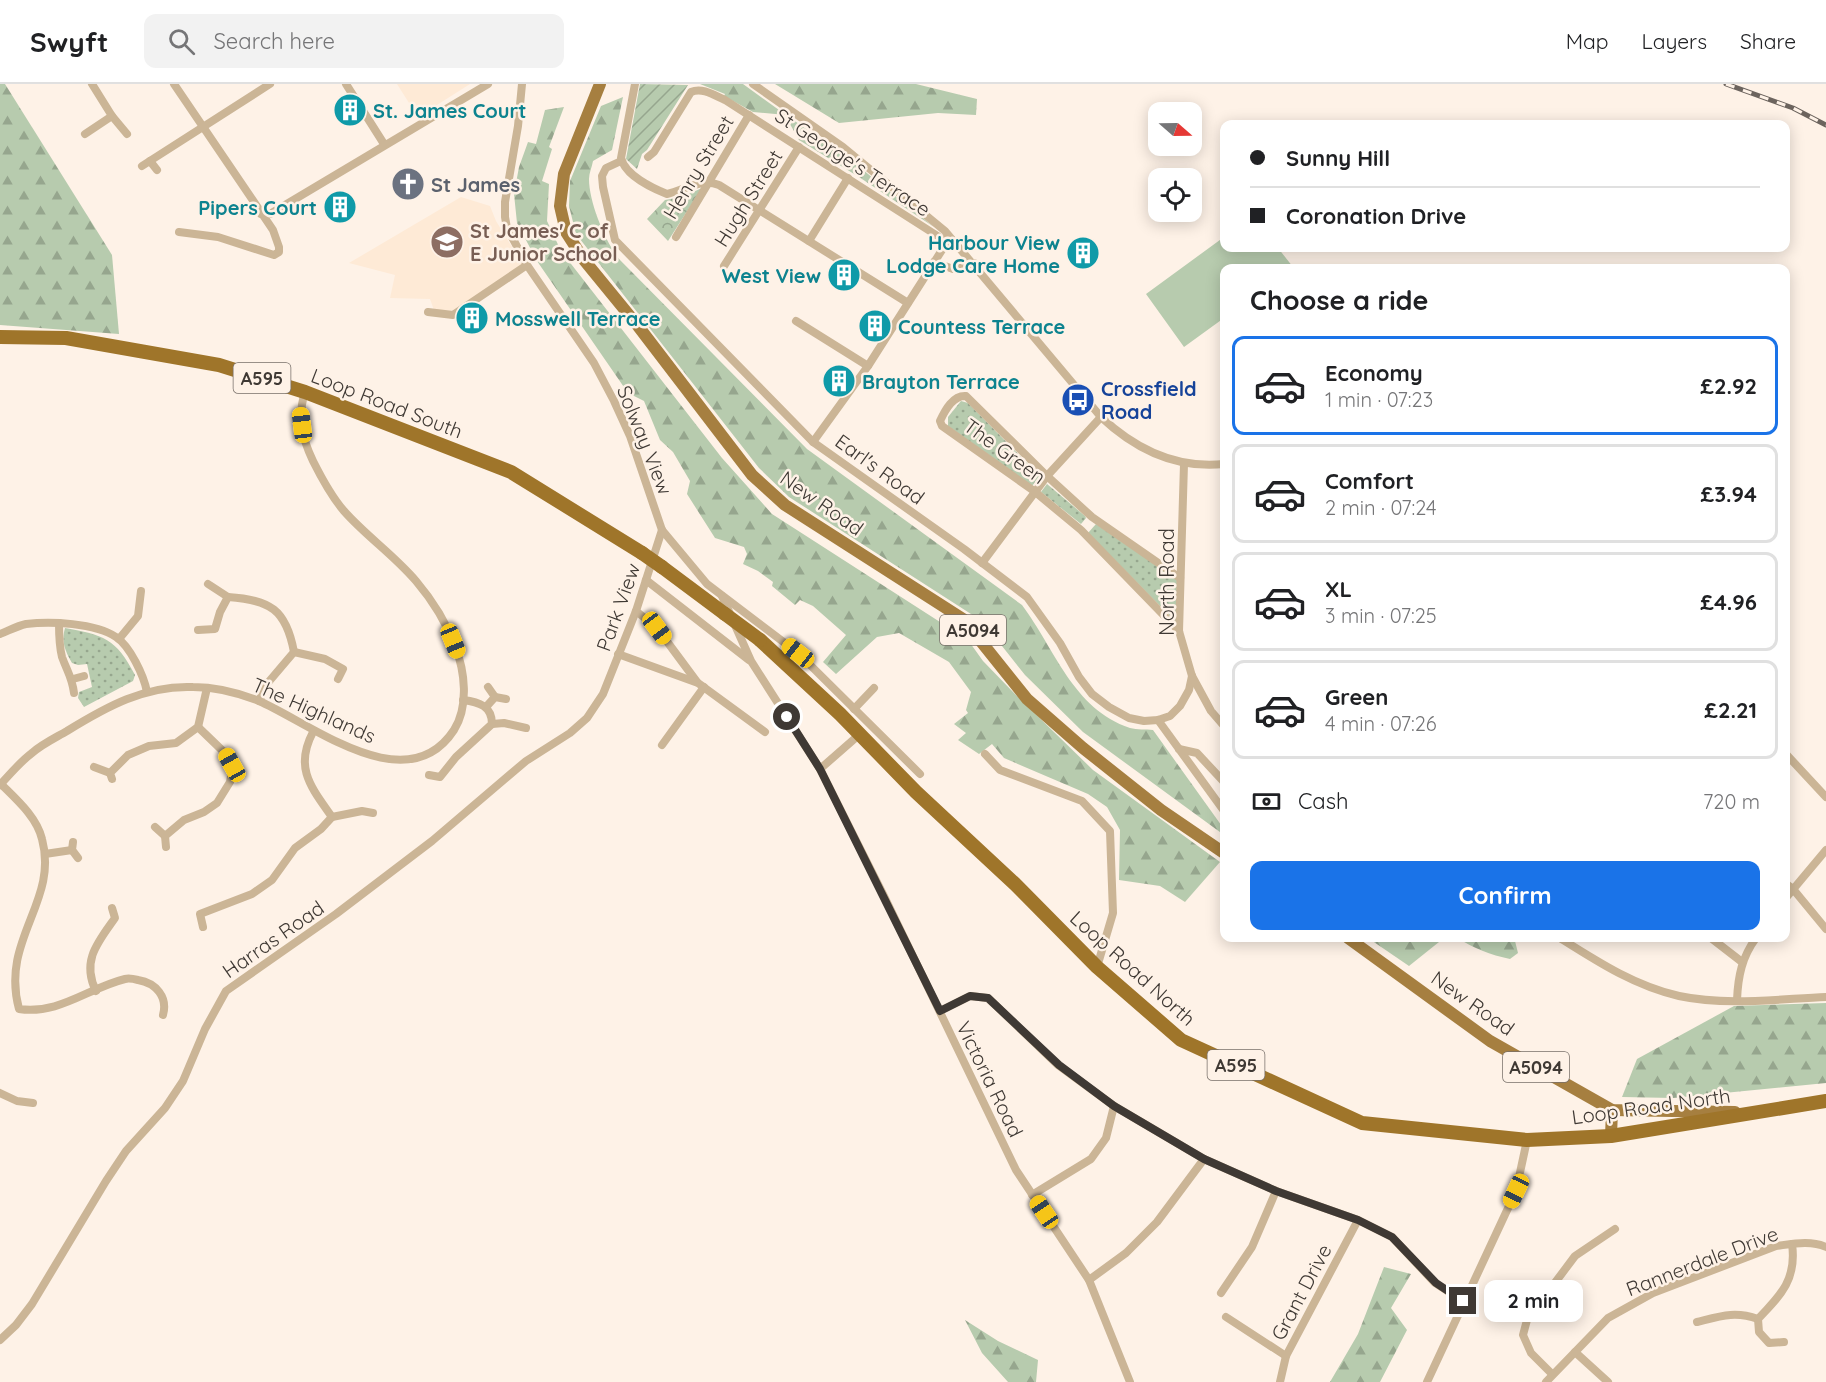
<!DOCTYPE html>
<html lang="en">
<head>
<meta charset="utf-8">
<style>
	:root { --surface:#fff; --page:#f2f2f2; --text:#202124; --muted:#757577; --line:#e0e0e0; --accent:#1a73e8 }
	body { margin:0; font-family:Quicksand,sans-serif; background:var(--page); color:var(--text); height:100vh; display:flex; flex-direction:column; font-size:22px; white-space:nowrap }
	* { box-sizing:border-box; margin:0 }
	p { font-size:20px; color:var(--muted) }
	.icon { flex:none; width:33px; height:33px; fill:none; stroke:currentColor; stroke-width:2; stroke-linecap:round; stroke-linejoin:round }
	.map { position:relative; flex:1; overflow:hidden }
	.panel { position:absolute; left:1220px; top:180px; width:570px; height:678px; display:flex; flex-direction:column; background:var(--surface); border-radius:12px; box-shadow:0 3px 15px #0003 }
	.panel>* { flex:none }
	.top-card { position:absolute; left:1220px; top:36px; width:570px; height:132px; border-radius:12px; box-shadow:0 3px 15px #0003; display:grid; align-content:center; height:132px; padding:0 30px; background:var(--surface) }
	.needle { width:39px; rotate:110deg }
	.controls { position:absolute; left:1148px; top:18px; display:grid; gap:12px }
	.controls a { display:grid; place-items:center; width:54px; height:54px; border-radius:12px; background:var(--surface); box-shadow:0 3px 15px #0003; font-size:30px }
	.end { position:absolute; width:27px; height:27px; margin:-14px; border:8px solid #3f3934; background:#fff; box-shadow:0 0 0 3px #fff }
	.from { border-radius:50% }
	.bubble { position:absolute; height:42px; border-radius:12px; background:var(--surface); box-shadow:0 3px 15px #0003; font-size:20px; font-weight:700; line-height:42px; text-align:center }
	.car { position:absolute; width:18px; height:36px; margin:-18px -9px; border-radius:8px; box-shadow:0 0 4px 2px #0007; background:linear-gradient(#f5c518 24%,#345 0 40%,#f5c518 0 76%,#345 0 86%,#f5c518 0) }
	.top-card b { display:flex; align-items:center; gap:21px; height:57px; font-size:22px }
	.top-card b+b { border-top:2px solid var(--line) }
	.top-card i { width:15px; height:15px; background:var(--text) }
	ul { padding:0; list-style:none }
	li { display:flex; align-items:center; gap:18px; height:99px; margin:0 12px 9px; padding:0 18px; border:3px solid var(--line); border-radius:12px }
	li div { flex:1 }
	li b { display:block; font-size:22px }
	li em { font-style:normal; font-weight:700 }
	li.selected { border-color:var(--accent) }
	li>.icon { width:54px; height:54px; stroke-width:1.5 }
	h2 { padding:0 30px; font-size:27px; line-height:72px }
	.pay { display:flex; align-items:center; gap:15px; height:66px; padding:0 30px; font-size:22px }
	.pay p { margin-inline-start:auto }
	.action { display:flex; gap:12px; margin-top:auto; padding:12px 30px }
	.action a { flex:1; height:69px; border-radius:12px; background:var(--accent); color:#fff; font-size:24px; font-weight:700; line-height:69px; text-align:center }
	header { display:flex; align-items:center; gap:36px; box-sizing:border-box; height:84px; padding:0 30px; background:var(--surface); border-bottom:2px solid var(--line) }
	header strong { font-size:28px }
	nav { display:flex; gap:33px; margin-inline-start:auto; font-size:21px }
	.search { width:420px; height:54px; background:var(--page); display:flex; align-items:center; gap:15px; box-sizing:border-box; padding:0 21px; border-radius:12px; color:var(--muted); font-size:22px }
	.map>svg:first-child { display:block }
</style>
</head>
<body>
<header>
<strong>Swyft</strong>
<div class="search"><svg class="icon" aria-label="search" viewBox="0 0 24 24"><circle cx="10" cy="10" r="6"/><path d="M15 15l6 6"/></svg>Search here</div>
<nav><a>Map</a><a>Layers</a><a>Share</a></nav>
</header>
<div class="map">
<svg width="1826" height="1298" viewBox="0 0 1826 1298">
	<defs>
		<pattern id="grass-dots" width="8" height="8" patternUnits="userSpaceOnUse" patternTransform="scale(1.5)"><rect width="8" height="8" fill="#b7cbae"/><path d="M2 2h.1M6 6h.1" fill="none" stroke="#96a68e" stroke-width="1.8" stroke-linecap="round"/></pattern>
		<pattern id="forest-firs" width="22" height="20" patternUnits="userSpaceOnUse" patternTransform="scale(1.5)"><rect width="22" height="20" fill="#b7cbae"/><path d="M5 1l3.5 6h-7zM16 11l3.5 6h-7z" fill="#96a68e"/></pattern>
		<pattern id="park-crowns" width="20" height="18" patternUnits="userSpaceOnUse" patternTransform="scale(1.5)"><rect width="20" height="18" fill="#b7cbae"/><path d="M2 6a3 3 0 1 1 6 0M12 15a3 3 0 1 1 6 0" fill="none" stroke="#96a68e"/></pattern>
		<pattern id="garden-furrows" width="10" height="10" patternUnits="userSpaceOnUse" patternTransform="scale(1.5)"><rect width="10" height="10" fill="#b7cbae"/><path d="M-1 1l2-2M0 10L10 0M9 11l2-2" fill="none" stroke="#96a68e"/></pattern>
	</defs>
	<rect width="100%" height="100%" fill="#fef2e7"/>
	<g fill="#feead6">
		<path d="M397,0H470L418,33Z"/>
		<path d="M461,113L490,122L496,137L523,181L452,227L434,226L430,215L390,214L395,191L349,179Z"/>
	</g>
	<g fill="url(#grass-dots)">
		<path d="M863,86L934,143L859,93Z"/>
		<path d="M961,317L968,319L1040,392L1032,402L948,342V333Z"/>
		<path d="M1047,400L1085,432L1086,434L1081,440L1041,408Z"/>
		<path d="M1096,440L1177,495L1176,538L1088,449Z"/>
		<path d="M65,544C103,551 116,554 135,591L133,597L84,623L78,614L79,608L92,603L87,580L78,581L72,579C65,567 61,557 65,544Z"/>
	</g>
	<g fill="url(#forest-firs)">
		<path d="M0,0H5L112,171L119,250L0,241Z"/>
		<path d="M700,0H743L786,31L753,28L724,12L725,10Z"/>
		<path d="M775,0H916L977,15L976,31L938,29L839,39Z"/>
		<path d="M623,13L612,66L593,77C592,83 589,89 589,95C589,118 605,157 619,175L807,365L1022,521C1055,565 1073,625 1130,644C1137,646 1146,645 1153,646L1224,745V751L1083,648L1025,591L987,543L971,530L789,413L759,384L576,150L569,122L570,97L601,22Z"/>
		<path d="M564,23L549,63L552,65L542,97L549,100L547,137L561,167L722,374L772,430L968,556L983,577L1014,609L1093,686L1220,778L1185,818L1160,802L1119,796L1120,746L1107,723L1088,710L1004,674L992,660L979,670L958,656L966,649L954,640L968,629L966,626L971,608L949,578L899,549L877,553L836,590L823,578L846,551L813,522L800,516L795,521L772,502L773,498L758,487L743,480L747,470L744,463L715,454L687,410L690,397L673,368L660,356L644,317L628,309L537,177L517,139L514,110L519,83L528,58L536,60L545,26Z"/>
		<path d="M1368,854H1444L1409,882Z"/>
		<path d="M1457,854H1510L1515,857L1518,869L1510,875C1490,871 1474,864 1457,854Z"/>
		<path d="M1826,919V999L1673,1014L1622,1013L1637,975L1734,922Z"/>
		<path d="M1384,1183L1411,1190L1391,1224L1407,1246L1380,1298H1330L1358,1250Z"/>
		<path d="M965,1236L998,1257L1038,1276L1036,1298H1008L982,1269Z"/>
	</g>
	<path fill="url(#park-crowns)" d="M702,104L668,157L647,135L665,116L682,113Z"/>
	<g fill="url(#garden-furrows)">
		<path d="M640,0L688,1L647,66L642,70L637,85L626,75Z"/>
		<path d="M786,33L792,35L863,86L859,93L799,56Z"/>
	</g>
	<path fill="#b7cbae" d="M1224,153V164H1278L1293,183L1224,184V234L1184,263L1146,210Z"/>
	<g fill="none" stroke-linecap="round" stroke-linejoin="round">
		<g stroke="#cbb596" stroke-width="8">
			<path d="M92,0L112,32L127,50"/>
			<path d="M174,0L273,146L279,163V168L274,171L218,153L179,148"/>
			<path d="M346,0L384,60"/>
			<path d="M522,0L518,42L505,118V133L507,144L527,181L594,279L614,317L630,352L662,446L707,500L798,569L920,690"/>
			<path d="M635,0L621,74C625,91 652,104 667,110C685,106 700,94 719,101L908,219"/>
			<path d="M753,0L843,63L945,147L1101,333C1135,365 1176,385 1224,380"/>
			<path d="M85,50L112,32"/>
			<path d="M648,73L654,68L691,8C702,3 714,11 725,16L947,158"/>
			<path d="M150,77L157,86"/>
			<path d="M621,77L606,84L602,92L603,103L615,156L813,358L964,465L1027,513L1060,559L1079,593L1092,610L1109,623L1129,634L1144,637L1158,636L1170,632L1180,622L1189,606L1192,592"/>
			<path d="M142,82L270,0"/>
			<path d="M261,130H270L488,0"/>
			<path d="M676,153L749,31"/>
			<path d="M809,157L848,94"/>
			<path d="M934,178L953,185L974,179"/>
			<path d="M724,182L799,63"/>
			<path d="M428,228L453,231L527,181"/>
			<path d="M796,237L868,282"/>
			<path d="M813,358L868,282L949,155"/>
			<path d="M1184,380L1179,547L1192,592L1211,627L1224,642"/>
			<path d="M982,479L1047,392L1101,333"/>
			<path d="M646,496L749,576"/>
			<path d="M208,500L228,513"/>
			<path d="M722,512L751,577L820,685L884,812L1016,1086L1089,1196L1130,1298"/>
			<path d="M636,527L657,544L697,598"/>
			<path d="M59,539C59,551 59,561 62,573C67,587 72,593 74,609"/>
			<path d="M198,546L215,545L220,528L228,513C270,516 286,525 294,568L266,601L259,617"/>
			<path d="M1179,547L1081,446L1034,407L942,342L940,337C945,326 953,311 966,312L1047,392L1092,433L1180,494"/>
			<path d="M0,550C8,547 17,542 26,540C51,537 95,539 116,553C130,562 144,592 147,608"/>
			<path d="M119,555L138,532L141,507"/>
			<path d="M294,568L325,575L343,585L338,595"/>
			<path d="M618,570L698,599L765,648"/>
			<path d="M73,595L84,592"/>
			<path d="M488,603L495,613"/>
			<path d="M486,623L495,613L506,615"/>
			<path d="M854,625L874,604"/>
			<path d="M1158,636L1224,727"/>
			<path d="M492,640L504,639L526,644"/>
			<path d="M662,661L704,603"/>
			<path d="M1179,665L1197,669L1224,698"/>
			<path d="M1785,669L1826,713"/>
			<path d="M985,670L1000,686L1082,717L1110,747L1113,829L1097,883"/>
			<path d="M94,683L110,689"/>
			<path d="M820,685L860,650"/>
			<path d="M429,691L440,693L456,673L492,640C492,622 479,618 463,616"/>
			<path d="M112,695L110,689L128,671L149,662L176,659L198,643L207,604"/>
			<path d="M1,700C16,715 37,733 42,755C59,818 0,855 19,925C59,931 88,904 125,895C129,894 134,895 138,896C156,899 168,913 163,931"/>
			<path d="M0,701C10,690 20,678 32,669C42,660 55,654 67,647C106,623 145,601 193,603C215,603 239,609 259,617C312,640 407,718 454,646C469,622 465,587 455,562C446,538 433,517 416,497C394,471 366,452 344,427C331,412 322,395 313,377C302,354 297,333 305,308"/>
			<path d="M332,733L362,727L373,729"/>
			<path d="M155,743L165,752"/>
			<path d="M73,758L72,766L78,774"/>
			<path d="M166,763L165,752L184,736L204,728L217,719L230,698L233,681L226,670L198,643"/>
			<path d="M45,770L72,766"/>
			<path d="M1785,799L1793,805L1826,845"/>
			<path d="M1785,815L1826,766"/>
			<path d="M203,843L200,830L252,810L272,796L295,764L321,745L332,733C311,703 294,684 313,648"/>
			<path d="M1560,854C1598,878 1635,902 1679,912C1726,922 1778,915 1826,913"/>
			<path d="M1711,854L1742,878"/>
			<path d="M96,907C81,877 98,858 115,834L112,824"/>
			<path d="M1737,916C1738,892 1742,873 1756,854"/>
			<path d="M940,927L970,912L988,914L1058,981L1114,1022L1204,1075L1276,1107L1358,1136L1392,1153L1435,1199L1463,1217"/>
			<path d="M0,1009L17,1017L33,1019"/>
			<path d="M1032,1111L1091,1075L1106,1054L1114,1022"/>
			<path d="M1089,1196L1126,1169L1157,1138L1204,1075"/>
			<path d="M1221,1209L1252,1163L1276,1107"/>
			<path d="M1226,1233L1286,1272"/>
			<path d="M1697,1238C1721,1232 1735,1227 1758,1235"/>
			<path d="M0,1256L16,1241L32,1220L106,1097L126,1067L165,1024L183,997L205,945L226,907L336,830L432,757L526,677L570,649L587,634L603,610L636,527L662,446"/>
			<path d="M1784,1258L1769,1259L1759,1248L1758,1235C1781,1211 1797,1195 1792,1160"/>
			<path d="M1575,1268L1608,1298"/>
			<path d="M1552,1290L1531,1269L1523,1251L1527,1236L1575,1172L1615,1145"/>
			<path d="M1280,1298L1286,1272L1358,1136"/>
			<path d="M1427,1298L1516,1107L1527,1056"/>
			<path d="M1546,1298L1608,1234L1653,1209L1776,1162C1792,1160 1811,1156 1826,1163"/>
		</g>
		<g stroke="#a67f40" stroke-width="12">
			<path d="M600,0L564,90L560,122L566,148L584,176L638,242L752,391L785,421L963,535L1027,615L1083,664L1161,726L1224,769"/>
			<path d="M1348,854L1490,957L1612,1026L1735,1028"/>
			<path d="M1611,1052L1612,1026"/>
		</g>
		<g stroke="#9f752a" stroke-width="14">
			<path d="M0,253L66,254L219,281L305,308L511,388L642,469"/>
			<path d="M662,483L725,530"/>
			<path d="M760,556L840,630L916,708L1015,800L1097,883L1181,956L1362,1039L1527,1056L1611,1052L1826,1017"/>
		</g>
		<defs>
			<path id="rail" d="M1726,0L1793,24L1826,41"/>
		</defs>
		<use href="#rail" stroke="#6c645e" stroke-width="5"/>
		<use href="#rail" stroke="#fef2e7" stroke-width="3" stroke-dasharray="9" stroke-linecap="butt"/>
		<g stroke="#9f752a" stroke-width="14">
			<path d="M642,469L662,483"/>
			<path d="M725,530L760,556"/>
		</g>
	</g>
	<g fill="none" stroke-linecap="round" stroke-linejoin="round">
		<path stroke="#3f3934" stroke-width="8" d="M787,633L820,685L940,927L970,912L988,914L1059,981L1114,1022L1204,1075L1276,1107L1358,1136L1392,1153L1436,1199L1463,1217"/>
	</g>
	<defs>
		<symbol id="building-disc" viewBox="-11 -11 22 22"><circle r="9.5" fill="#0f9aa8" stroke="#fef2e7"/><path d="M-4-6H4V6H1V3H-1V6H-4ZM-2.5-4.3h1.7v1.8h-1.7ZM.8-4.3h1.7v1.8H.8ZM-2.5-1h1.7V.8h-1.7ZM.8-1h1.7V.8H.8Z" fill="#fff"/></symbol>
		<symbol id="church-disc" viewBox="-11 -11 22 22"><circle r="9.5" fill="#6b7280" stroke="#fef2e7"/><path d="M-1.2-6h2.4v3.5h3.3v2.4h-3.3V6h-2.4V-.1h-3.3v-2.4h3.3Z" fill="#fff"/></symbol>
		<symbol id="school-disc" viewBox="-11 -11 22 22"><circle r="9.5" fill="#8d6e63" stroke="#fef2e7"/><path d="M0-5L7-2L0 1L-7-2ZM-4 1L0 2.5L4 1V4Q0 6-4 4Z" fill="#fff"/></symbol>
		<symbol id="bus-disc" viewBox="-11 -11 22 22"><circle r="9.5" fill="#1a4fb4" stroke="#fef2e7"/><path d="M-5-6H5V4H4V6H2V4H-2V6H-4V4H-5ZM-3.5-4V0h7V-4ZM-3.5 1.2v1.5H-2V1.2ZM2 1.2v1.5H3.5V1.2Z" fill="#fff"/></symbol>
	</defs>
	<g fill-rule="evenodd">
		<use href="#building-disc" x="331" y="7" width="38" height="38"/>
		<use href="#church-disc" x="389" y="81" width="38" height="38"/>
		<use href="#building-disc" x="321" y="104" width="38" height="38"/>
		<use href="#school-disc" x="428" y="139" width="38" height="38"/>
		<use href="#building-disc" x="1064" y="150" width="38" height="38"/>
		<use href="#building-disc" x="825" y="172" width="38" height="38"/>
		<use href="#building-disc" x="453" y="215" width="38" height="38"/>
		<use href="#building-disc" x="856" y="223" width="38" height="38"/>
		<use href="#building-disc" x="820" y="278" width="38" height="38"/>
		<use href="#bus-disc" x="1059" y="297" width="38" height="38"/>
	</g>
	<g text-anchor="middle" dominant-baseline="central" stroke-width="5" stroke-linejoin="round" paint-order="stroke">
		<g fill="#fef2e7" stroke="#78706a" stroke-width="1.5">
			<rect x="233.5" y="279" width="57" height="30" rx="4.5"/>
			<rect x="940" y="531" width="66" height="30" rx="4.5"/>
			<rect x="1207.5" y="966" width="57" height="30" rx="4.5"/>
			<rect x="1503" y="968" width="66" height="30" rx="4.5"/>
		</g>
		<g font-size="18" font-weight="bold" fill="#3f3934">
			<text x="262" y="294">A595</text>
			<text x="973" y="546">A5094</text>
			<text x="1236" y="981">A595</text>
			<text x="1536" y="983">A5094</text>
		</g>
		<g font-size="20" font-weight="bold" fill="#0d838f" stroke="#fef2e7" text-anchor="start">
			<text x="373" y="26">St. James Court</text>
			<text x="317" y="123" text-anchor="end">Pipers Court</text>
			<text x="1060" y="158" text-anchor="end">Harbour View<tspan x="1060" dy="23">Lodge Care Home</tspan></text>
			<text x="821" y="191" text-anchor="end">West View</text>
			<text x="495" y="234">Mosswell Terrace</text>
			<text x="898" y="242">Countess Terrace</text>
			<text x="862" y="297">Brayton Terrace</text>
		</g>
		<g font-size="20" fill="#3f3934" stroke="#fef2e7">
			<text transform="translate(853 78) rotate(33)">St George's Terrace</text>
			<text transform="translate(698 83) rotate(-59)">Henry Street</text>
			<text transform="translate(748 114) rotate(-58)">Hugh Street</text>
			<text transform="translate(387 319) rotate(21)">Loop Road South</text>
			<text transform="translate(645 356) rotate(68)">Solway View</text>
			<text transform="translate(1005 367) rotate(36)">The Green</text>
			<text transform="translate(880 385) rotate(36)">Earl's Road</text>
			<text transform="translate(822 419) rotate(35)">New Road</text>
			<text transform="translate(1166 498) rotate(-90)">North Road</text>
			<text transform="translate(618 523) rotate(-70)">Park View</text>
			<text transform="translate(314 626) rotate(24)">The Highlands</text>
			<text transform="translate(273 855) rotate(-35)">Harras Road</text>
			<text transform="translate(1133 884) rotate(42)">Loop Road North</text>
			<text transform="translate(1473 919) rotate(35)">New Road</text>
			<text transform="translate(990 995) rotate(64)">Victoria Road</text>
			<text transform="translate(1651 1022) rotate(-8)">Loop Road North</text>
			<text transform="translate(1702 1177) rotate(-21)">Rannerdale Drive</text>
			<text transform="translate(1301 1208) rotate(-62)">Grant Drive</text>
		</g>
		<g font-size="20" font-weight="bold" fill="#5b616d" stroke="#fef2e7" text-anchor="start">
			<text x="431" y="100">St James</text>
		</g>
		<g font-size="20" font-weight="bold" fill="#785e54" stroke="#fef2e7" text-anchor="start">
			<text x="470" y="146">St James' C of<tspan x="470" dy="23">E Junior School</tspan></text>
		</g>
		<g font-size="20" font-weight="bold" fill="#164399" stroke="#fef2e7" text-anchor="start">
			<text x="1101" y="304">Crossfield<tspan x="1101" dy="23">Road</tspan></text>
		</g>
	</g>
</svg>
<div class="controls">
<a><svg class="needle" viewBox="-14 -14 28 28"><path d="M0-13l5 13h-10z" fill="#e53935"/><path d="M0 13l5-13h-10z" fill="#757577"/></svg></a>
<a><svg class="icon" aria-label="locate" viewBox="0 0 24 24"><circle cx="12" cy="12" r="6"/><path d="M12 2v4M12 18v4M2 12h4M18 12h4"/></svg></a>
</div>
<i class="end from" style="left:787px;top:633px"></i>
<i class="end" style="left:1463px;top:1217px"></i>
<div class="bubble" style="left:1484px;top:1196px;width:99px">2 min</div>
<i class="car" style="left:302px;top:341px;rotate:353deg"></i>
<i class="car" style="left:657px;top:544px;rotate:143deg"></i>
<i class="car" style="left:453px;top:557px;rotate:158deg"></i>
<i class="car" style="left:798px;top:569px;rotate:308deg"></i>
<i class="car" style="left:232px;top:681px;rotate:331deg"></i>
<i class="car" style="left:1516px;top:1107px;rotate:205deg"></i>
<i class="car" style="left:1044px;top:1128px;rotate:326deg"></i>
<div class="top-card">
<b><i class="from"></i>Sunny Hill</b>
<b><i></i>Coronation Drive</b>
</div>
<section class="panel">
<h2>Choose a ride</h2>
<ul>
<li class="selected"><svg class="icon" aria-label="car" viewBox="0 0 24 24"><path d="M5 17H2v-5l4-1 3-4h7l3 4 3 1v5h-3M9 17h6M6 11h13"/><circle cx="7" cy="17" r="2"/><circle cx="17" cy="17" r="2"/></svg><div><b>Economy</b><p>1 min · 07:23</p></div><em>£2.92</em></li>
<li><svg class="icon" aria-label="car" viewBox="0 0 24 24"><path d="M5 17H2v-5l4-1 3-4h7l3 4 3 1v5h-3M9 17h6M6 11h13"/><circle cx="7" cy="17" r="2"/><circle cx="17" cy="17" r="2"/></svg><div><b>Comfort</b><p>2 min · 07:24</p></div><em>£3.94</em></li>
<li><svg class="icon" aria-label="car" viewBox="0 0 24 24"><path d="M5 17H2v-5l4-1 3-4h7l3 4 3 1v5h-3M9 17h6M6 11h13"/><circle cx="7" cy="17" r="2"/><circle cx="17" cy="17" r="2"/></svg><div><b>XL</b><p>3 min · 07:25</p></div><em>£4.96</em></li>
<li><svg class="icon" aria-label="car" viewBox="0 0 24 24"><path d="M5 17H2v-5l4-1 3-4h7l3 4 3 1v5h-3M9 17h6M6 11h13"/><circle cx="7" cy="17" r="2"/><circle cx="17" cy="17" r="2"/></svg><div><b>Green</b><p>4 min · 07:26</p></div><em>£2.21</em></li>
</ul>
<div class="pay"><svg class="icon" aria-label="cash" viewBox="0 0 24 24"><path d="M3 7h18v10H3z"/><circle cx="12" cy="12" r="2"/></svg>Cash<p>720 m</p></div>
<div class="action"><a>Confirm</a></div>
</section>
</div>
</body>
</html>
